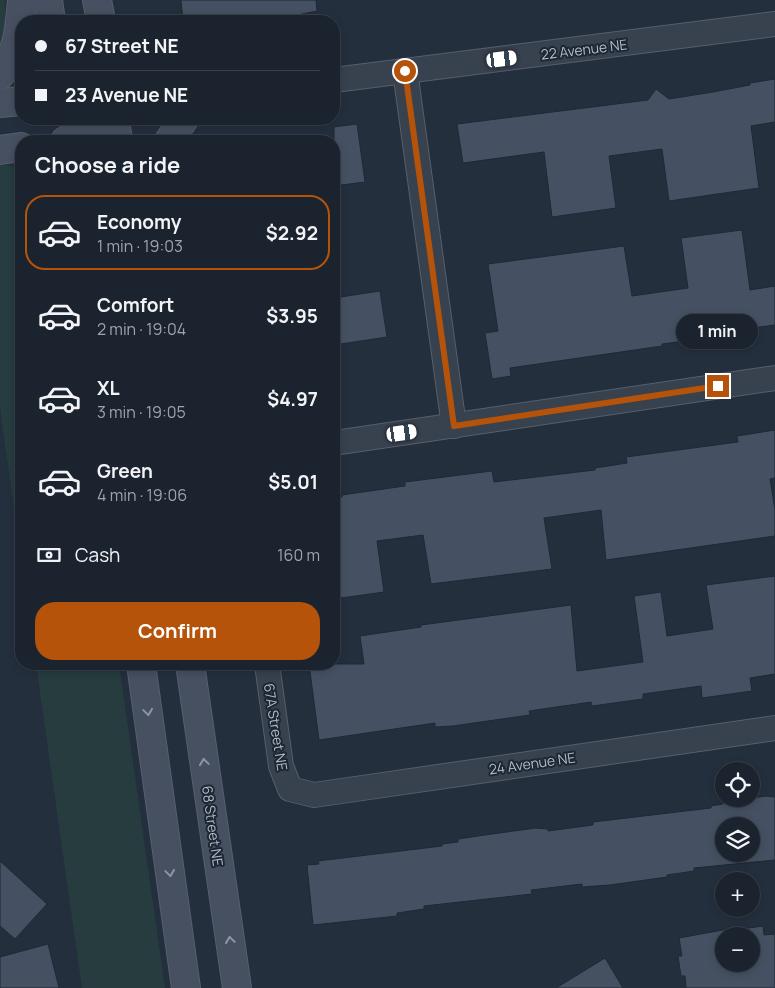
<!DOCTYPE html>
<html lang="en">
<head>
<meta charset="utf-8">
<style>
	:root { --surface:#1b232e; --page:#242b36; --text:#f1f3f6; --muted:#a0a4aa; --line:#39404a; --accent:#b45309 }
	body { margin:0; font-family:Manrope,sans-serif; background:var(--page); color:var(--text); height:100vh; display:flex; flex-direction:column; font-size:19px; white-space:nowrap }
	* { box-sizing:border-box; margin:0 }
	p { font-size:16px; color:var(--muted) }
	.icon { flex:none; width:28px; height:28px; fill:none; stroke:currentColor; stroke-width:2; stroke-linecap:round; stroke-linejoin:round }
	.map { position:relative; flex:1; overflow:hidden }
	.panel { position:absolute; left:15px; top:135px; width:325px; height:535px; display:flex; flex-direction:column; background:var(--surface); border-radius:20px; box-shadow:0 2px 8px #0003,0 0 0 1px var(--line) }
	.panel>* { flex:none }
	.top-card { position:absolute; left:15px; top:15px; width:325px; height:110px; border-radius:20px; box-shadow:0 2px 8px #0003,0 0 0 1px var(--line); display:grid; align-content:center; height:110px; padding:0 20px; background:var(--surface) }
	.controls { position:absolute; left:715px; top:762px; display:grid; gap:10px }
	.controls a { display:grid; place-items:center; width:45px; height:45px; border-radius:50%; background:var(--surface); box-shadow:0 2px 8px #0003,0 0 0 1px var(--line); font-size:25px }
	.end { position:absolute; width:22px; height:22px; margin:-11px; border:6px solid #b45309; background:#fff; box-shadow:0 0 0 2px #fff }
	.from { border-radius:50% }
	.bubble { position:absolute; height:35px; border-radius:18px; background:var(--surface); box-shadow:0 2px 8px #0003,0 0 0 1px var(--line); font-size:16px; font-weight:700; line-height:35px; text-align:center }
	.car { position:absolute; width:15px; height:30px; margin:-15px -8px; border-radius:6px; box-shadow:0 0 4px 1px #0007; background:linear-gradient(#fff 24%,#345 0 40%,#fff 0 76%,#345 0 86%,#fff 0) }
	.top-card b { display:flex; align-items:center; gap:18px; height:48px; font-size:19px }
	.top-card b+b { border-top:1px solid var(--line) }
	.top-card i { width:12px; height:12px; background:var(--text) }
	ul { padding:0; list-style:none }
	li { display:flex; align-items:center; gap:15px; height:75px; margin:0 10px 8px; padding:0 10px; border:2px solid transparent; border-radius:20px }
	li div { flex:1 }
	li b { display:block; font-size:19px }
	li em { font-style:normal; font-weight:700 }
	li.selected { border-color:var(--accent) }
	li>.icon { width:45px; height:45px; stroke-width:1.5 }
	h2 { padding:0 20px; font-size:22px; line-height:60px }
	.pay { display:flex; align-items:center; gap:12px; height:55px; padding:0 20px; font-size:19px }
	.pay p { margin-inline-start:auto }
	.action { display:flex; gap:10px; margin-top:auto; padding:10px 20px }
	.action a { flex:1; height:58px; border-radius:20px; background:var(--accent); color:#fff; font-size:20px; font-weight:700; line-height:58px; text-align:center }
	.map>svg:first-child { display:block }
</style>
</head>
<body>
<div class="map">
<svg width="775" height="988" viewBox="0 0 775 988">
	<rect width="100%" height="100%" fill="#242f3e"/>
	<g fill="#263c3f">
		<path d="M0,0H5V22L0,49Z"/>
		<path d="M0,164L21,168V559L0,408Z"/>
		<path d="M36,664H119L165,988H82Z"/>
	</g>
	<g fill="#455162" stroke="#1f2835" fill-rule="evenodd">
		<path d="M181,0H316L317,11L268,21H183Z"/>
		<path d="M775,79V122L751,126L759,188L669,201L662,149L609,156L616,208L552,217L544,152L463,163L457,124L648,100L656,89L669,99L713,92L750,85V83Z"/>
		<path d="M357,124L365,182L334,186V127Z"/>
		<path d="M742,230L750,290L775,286V325L722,332L723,336L662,344V346L510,368L511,376L492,379L485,333L498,331L488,264L624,246L632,296L688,288L681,238Z"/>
		<path d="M380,291L387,337L334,345V298Z"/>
		<path d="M775,430V478L770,479L775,510V536L606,560L601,510L544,518L552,569L431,584L423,535L377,541L384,592L334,599V498L342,497V495L405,486V482L492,471L494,482L595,470V468L627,463L626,457L738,442L737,436Z"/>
		<path d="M775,576V674L750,678L752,691L702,698L701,686L643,694V699L592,706L591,702L529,711L530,715L453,726L435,727V723L319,740L309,664H364L360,636L421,627V625L571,605L577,671L643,662L634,596L661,592L667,636L713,629L706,585Z"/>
		<path d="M766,796L775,797V860L694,868V871L667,875V877L610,885L582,887V884L531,890L532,894L424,906V909L397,913V916L313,925L307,865L319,864L318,861L442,846V844L458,842V839L492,834L536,828L548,829V831L593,825V822L711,808V806L723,804V802ZM724,826H751V854H724Z"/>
		<path d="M0,861L47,904L15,939L0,926Z"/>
		<path d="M763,926L764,935L775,934V988H686L685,976H681L678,956H682L679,938L734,928L735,930ZM724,936H751V964H724Z"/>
		<path d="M48,944L59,988H0V957Z"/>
		<path d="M605,958L623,988H556Z"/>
	</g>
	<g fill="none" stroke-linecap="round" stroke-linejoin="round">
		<defs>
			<g id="street">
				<path d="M405,71L454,426"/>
				<path d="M334,80L775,24"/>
				<path d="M334,443L775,378"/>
				<path d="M267,664L281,766L290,789L314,795L775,728"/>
			</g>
			<g id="secondary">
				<path d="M48,0L51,21"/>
				<path d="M97,0L101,21"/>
				<path d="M0,75C19,49 19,31 22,0"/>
				<path d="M0,103L21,101"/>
				<path d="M115,119L118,141"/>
				<path d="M65,141L99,119"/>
				<path d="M169,141L184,119"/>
				<path d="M0,150L21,147"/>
				<path d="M141,664L186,988"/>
				<path d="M190,664L237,988"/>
			</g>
		</defs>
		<use href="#street" stroke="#565f6c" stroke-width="26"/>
		<use href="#secondary" stroke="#565f6c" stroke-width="30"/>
		<use href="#street" stroke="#38414e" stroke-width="24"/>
		<use href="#secondary" stroke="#465061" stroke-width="28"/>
	</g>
	<defs><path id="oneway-chevron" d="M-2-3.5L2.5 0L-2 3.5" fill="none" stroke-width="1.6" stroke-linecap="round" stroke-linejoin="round" transform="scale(1.25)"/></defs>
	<g stroke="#8e96a5">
		<use href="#oneway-chevron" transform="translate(148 712) rotate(82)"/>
		<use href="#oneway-chevron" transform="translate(204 762) rotate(-98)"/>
		<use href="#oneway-chevron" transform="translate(170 873) rotate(82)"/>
		<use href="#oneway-chevron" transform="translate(230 940) rotate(-98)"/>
	</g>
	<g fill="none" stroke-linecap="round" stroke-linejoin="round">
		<path stroke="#b45309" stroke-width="6" d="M405,71L454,426L718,386"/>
	</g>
	<g text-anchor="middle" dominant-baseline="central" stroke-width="4" stroke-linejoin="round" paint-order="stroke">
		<g font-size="14" fill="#b4bcc9" stroke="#1d2633">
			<text transform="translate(584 49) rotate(-7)">22 Avenue NE</text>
			<text transform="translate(276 727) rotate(81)">67A Street NE</text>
			<text transform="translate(532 763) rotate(-8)">24 Avenue NE</text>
			<text transform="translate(213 826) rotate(82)">68 Street NE</text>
		</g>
	</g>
</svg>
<div class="controls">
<a><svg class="icon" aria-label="locate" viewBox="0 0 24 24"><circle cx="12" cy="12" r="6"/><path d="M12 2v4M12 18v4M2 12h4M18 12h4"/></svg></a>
<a><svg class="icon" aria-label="layers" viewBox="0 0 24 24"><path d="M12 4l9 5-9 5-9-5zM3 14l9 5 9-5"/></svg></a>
<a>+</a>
<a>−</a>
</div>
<i class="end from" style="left:405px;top:71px"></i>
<i class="end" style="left:718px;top:386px"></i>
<div class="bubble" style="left:676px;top:314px;width:82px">1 min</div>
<i class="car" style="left:502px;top:59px;rotate:83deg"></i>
<i class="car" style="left:402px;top:433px;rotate:82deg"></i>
<div class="top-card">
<b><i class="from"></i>67 Street NE</b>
<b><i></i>23 Avenue NE</b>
</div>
<section class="panel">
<h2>Choose a ride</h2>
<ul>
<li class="selected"><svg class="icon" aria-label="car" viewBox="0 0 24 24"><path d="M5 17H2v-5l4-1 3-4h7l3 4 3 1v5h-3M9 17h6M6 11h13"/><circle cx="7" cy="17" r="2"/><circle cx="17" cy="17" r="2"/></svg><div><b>Economy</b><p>1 min · 19:03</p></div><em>$2.92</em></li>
<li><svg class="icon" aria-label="car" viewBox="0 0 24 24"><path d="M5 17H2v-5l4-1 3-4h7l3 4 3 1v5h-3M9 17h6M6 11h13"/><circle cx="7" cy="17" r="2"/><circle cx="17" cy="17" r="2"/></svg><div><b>Comfort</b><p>2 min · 19:04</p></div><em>$3.95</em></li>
<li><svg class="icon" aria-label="car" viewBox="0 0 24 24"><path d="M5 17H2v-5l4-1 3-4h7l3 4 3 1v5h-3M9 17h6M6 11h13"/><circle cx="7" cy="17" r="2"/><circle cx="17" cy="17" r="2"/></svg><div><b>XL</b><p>3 min · 19:05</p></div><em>$4.97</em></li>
<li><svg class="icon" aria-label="car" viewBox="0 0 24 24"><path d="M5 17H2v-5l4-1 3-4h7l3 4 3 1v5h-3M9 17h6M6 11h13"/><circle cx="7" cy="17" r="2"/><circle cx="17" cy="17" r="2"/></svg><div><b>Green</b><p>4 min · 19:06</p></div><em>$5.01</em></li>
</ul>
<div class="pay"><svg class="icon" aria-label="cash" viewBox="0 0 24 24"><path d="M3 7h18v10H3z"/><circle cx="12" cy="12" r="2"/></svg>Cash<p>160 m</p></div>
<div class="action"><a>Confirm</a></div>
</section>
</div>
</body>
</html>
